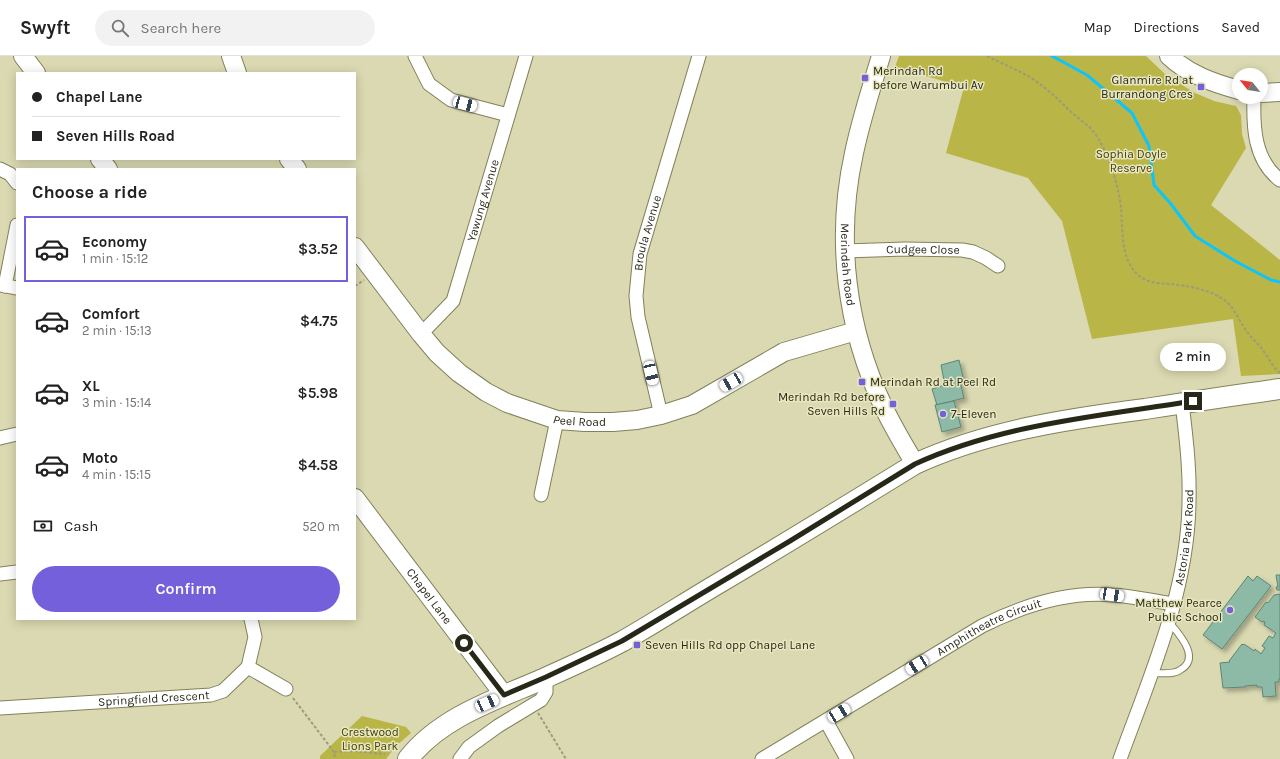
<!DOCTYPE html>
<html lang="en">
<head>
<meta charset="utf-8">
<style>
	:root { --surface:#fff; --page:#f2f2f2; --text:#222; --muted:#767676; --line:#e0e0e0; --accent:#7460da }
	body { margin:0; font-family:Karla,sans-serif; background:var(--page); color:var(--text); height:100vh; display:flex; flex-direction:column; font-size:15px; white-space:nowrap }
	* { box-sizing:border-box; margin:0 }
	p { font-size:13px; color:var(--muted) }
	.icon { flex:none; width:22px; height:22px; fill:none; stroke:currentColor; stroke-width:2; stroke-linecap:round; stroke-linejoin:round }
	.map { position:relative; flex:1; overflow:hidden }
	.panel { position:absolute; left:16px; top:112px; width:340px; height:452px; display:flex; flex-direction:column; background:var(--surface); border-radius:0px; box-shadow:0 2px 10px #0003 }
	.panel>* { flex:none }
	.guide { position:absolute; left:16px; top:16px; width:340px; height:88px; border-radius:0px; box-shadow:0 2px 10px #0003; display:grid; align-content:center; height:88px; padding:0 16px; background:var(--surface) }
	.needle { width:26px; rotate:300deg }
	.controls { position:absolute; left:1232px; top:12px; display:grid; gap:8px }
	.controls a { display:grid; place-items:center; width:36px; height:36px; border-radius:50%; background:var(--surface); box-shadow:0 2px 10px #0003; font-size:20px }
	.end { position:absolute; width:18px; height:18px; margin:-9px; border:5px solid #282818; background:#fff; box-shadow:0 0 0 2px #fff }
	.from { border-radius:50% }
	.bubble { position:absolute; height:28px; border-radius:14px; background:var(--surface); box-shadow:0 2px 10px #0003; font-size:13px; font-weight:600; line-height:28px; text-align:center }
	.car { position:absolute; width:12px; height:24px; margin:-12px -6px; border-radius:5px; box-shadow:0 0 3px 1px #0007; background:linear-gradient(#fff 24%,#345 0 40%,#fff 0 76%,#345 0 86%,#fff 0) }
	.guide b { display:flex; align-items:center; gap:14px; height:38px; font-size:15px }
	.guide b+b { border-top:1px solid var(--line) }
	.guide i { width:10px; height:10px; background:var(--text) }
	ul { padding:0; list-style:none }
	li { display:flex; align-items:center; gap:12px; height:66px; margin:0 8px 6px; padding:0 8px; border:2px solid transparent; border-radius:0px }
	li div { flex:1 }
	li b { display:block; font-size:15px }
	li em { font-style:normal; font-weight:600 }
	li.selected { border-color:var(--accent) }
	li>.icon { width:36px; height:36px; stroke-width:1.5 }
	h2 { padding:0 16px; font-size:18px; line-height:48px }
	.pay { display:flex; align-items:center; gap:10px; height:44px; padding:0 16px; font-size:15px }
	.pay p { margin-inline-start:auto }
	.action { display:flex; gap:8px; margin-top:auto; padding:8px 16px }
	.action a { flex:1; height:46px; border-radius:24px; background:var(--accent); color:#fff; font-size:16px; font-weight:600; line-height:46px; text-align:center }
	header { display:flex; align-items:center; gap:24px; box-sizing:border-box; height:56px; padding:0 20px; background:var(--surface); border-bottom:1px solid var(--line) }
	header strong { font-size:19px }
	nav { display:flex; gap:22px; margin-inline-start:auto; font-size:14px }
	.search { width:280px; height:36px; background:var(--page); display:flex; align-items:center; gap:10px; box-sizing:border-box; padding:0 14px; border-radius:22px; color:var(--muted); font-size:15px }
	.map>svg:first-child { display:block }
</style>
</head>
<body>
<header>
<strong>Swyft</strong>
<div class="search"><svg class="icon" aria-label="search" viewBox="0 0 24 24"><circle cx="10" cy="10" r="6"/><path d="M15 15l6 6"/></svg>Search here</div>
<nav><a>Map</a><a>Directions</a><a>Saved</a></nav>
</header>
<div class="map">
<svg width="1280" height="703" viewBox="0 0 1280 703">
	<defs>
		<filter id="shadow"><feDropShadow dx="3.5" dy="3.5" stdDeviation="2" flood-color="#0004"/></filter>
	</defs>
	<rect width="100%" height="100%" fill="#dad9b1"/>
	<g fill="#b9b547">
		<path d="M899,0H1146L1166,19L1195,37L1214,45L1236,50L1241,59L1242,78L1246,92L1211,149L1280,204V318L1241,320L1233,263L1092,283L1062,165L1028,122L946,97L964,31L895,11Z"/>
		<path d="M362,660L406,671L411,677L396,690L386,703H320V700Z"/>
	</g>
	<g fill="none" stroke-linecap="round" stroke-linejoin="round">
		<path stroke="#0ec5fb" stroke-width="3" d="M1052,0L1087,19L1132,57L1149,90L1154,129L1171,148L1195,180L1235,205L1271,224L1280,226"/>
	</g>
	<g fill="#8db9a7" stroke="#5c8675" filter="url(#shadow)">
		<path d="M959,304L964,325L960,326L964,342L937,349L932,333L945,329L941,309Z"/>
		<path d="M954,345L961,371L942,376L935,349Z"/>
		<path d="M1276,519H1280V534H1277L1276,531H1278Z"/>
		<path d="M1248,520L1253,525L1257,520L1271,530L1222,593L1203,579Z"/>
		<path d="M1280,538V623H1279V626H1275L1276,640L1263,641L1262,631H1257V629L1245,630V631L1223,632L1220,607L1230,606L1229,605L1242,588L1243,589L1244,588L1254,595L1255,593L1261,598L1265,592L1262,590L1269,580L1273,582L1276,577L1264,569L1265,566L1263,565L1262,566L1255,561L1266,546L1268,547L1274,539Z"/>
	</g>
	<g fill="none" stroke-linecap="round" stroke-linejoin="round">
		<defs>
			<path id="lane" d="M1152,617C1161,617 1173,619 1180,614C1202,602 1178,577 1169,566"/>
			<g id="street">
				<path d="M415,0L429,28L451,44L508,59"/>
				<path d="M1254,41C1253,71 1254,104 1280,124"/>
				<path d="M0,113L10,118L17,127"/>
				<path id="s1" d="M844,195L905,193L962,194L973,196L986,202L998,210"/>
				<path d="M0,229L17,232"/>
				<path d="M5,230L17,169"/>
				<path id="s2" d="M421,278L453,245L526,0"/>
				<path id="s3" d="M661,359L638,261L636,240L640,198L699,0"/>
				<path d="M0,382L17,378"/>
				<path d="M541,439L557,364"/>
				<path d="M0,518L17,516"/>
				<path d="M248,611L286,633"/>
				<path id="s4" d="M0,652L211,639L223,635L248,611L255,581L251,563"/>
				<path d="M826,665L847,703"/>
				<path d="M460,703L469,691L498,670L541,644L546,636V621"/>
				<path id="s5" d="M762,703L982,570C1022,550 1067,535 1112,539C1133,540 1153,545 1174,548"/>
				<path id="s6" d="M1120,703C1150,620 1188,536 1189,446C1190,413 1186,380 1182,347"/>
			</g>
			<g id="secondary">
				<path d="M23,0L36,17"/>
				<path d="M231,0L237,17"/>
				<path id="s7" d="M881,0C871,32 861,64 854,97C835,183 846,272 884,352C893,371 904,389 915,408"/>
				<path d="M1169,0C1188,18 1213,27 1239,34"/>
				<path d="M1261,37L1280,36"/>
				<path d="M100,103L108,113"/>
				<path d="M289,103L297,113"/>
				<path id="s8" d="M355,191L421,278L437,297L459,317L486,336L507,347L557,364L585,366H613L637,364L661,359L692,349L784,296L856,275"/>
				<path id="s9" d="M355,442L504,639"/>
			</g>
			<path id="primary" d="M408,703C439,663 491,645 536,626C565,613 595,600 623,585C656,566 687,546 719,527C785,488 850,448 915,408C987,375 1067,363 1145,353C1190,346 1235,339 1280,333"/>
		</defs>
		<use href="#lane" stroke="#81815b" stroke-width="8"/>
		<use href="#street" stroke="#81815b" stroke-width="15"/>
		<use href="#secondary" stroke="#81815b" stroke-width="20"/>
		<use href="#primary" stroke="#81815b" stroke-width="22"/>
		<g stroke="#9c9b7b" stroke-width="2" stroke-dasharray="3 2" stroke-linecap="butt">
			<path d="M987,0C1001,7 1015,13 1028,20C1043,29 1056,41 1068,53C1076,61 1086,67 1093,75C1108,94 1118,128 1121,151C1123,173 1120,201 1137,218C1148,228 1158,227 1171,228C1188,230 1208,233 1223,243C1235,251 1239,266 1248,277C1252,283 1258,287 1262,293C1268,301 1272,310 1280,317"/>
			<path d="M355,230L364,224"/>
			<path d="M293,642L334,696L335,703"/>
			<path d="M538,657L566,703"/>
			<path d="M334,696L355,695L385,698"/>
		</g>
		<use href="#lane" stroke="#fff" stroke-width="6"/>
		<use href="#street" stroke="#fff" stroke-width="13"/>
		<use href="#secondary" stroke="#fff" stroke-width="18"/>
		<use href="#primary" stroke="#fff" stroke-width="20"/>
	</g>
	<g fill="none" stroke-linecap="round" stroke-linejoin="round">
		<path stroke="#282818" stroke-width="5" d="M464,587L504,639L546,621L622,585L790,485L915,408C1002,368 1100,360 1193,345"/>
	</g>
	<g fill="#7460da" stroke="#e7e6be" stroke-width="1.5">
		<rect x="861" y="18" width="8" height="8" rx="2"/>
		<rect x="1197" y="27" width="8" height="8" rx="2"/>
		<rect x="858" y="322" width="8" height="8" rx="2"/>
		<rect x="889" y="344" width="8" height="8" rx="2"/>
		<circle cx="943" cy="358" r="4"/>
		<circle cx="1230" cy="554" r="4"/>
		<rect x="633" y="585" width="8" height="8" rx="2"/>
	</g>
	<g text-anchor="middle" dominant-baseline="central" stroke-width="3" stroke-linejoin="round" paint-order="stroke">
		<g font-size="12" fill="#282818" stroke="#e7e6be" text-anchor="start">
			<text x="873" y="15">Merindah Rd<tspan x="873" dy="14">before Warumbui Av</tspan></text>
			<text x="1193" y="24" text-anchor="end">Glanmire Rd at<tspan x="1193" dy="14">Burrandong Cres</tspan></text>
			<text x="870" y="326">Merindah Rd at Peel Rd</text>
			<text x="885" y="341" text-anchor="end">Merindah Rd before<tspan x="885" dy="14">Seven Hills Rd</tspan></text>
			<text x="951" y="358">7-Eleven</text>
			<text x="1222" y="547" text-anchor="end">Matthew Pearce<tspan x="1222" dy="14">Public School</tspan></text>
			<text x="645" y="589">Seven Hills Rd opp Chapel Lane</text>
		</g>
		<g font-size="12" fill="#43410c" stroke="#e7e6be">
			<text x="1131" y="98">Sophia Doyle<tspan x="1131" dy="14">Reserve</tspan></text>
			<text x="370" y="676">Crestwood<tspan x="370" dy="14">Lions Park</tspan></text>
		</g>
		<g font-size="12" fill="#282818" stroke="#e7e6be">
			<text stroke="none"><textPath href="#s2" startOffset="151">Yawung Avenue</textPath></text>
			<text stroke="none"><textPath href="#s3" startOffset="186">Broula Avenue</textPath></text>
			<text stroke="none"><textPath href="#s1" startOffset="79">Cudgee Close</textPath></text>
			<text stroke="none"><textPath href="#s7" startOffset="213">Merindah Road</textPath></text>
			<text stroke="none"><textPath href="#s8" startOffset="296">Peel Road</textPath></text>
			<text stroke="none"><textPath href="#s6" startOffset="232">Astoria Park Road</textPath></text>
			<text stroke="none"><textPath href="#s9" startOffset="123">Chapel Lane</textPath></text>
			<text stroke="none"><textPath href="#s5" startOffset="263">Amphitheatre Circuit</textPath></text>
			<text stroke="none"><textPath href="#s4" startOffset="154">Springfield Crescent</textPath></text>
		</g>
	</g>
</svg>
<div class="controls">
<a><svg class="needle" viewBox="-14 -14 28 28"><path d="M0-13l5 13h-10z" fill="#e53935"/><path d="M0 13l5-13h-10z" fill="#767676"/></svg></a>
</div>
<i class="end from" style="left:464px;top:587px"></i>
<i class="end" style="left:1193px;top:345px"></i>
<div class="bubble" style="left:1160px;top:287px;width:66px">2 min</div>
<i class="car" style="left:465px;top:48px;rotate:105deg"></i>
<i class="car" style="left:651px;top:317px;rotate:167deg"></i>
<i class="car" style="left:731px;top:326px;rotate:240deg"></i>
<i class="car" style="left:1112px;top:539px;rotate:99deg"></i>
<i class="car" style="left:917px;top:609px;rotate:238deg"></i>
<i class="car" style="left:487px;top:647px;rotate:66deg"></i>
<i class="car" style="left:839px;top:657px;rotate:59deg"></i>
<div class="guide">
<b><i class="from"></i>Chapel Lane</b>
<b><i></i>Seven Hills Road</b>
</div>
<section class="panel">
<h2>Choose a ride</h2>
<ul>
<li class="selected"><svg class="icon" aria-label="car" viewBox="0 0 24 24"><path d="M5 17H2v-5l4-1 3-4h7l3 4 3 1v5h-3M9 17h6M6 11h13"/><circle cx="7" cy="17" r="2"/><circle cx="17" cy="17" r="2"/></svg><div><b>Economy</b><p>1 min · 15:12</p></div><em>$3.52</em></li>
<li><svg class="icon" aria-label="car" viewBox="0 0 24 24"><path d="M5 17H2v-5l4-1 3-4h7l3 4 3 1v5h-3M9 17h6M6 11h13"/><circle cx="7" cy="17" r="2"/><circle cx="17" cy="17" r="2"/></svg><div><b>Comfort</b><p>2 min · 15:13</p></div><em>$4.75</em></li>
<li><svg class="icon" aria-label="car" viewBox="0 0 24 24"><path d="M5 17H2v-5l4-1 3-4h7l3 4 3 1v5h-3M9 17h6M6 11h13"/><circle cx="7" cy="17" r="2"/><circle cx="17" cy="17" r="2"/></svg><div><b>XL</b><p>3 min · 15:14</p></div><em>$5.98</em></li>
<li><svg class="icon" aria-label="car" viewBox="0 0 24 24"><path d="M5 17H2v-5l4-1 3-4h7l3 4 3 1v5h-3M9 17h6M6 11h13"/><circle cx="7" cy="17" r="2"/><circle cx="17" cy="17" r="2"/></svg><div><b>Moto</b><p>4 min · 15:15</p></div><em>$4.58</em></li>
</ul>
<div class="pay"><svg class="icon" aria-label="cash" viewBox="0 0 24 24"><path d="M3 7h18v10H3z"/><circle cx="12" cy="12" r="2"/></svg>Cash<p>520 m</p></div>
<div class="action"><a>Confirm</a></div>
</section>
</div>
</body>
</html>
